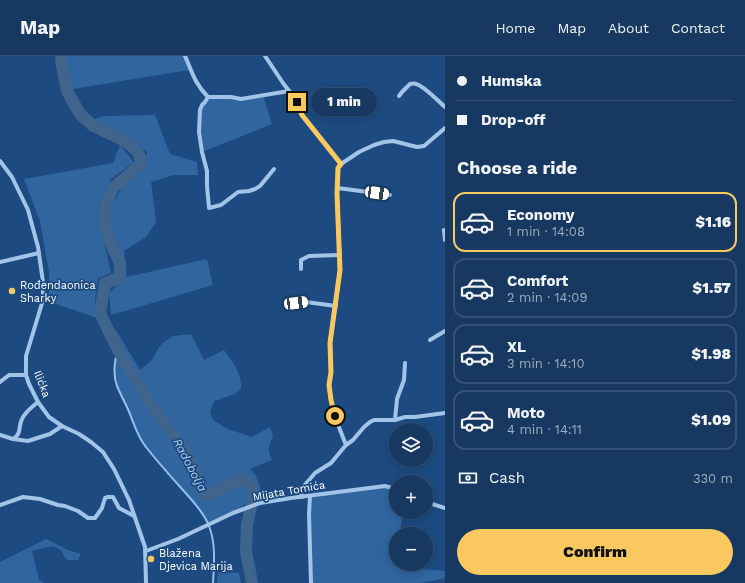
<!DOCTYPE html>
<html lang="en">
<head>
<meta charset="utf-8">
<style>
	:root { --surface:#163861; --page:#1f3f67; --text:#f1f3f6; --muted:#9eacbd; --line:#355276; --accent:#f9c960 }
	body { margin:0; font-family:"Work Sans",sans-serif; background:var(--page); color:var(--text); height:100vh; display:flex; flex-direction:column; font-size:15px; white-space:nowrap }
	* { box-sizing:border-box; margin:0 }
	p { font-size:13px; color:var(--muted) }
	.icon { flex:none; width:22px; height:22px; fill:none; stroke:currentColor; stroke-width:2; stroke-linecap:round; stroke-linejoin:round }
	.map { position:relative; flex:1; overflow:hidden }
	.side { display:flex; flex-direction:column; background:var(--surface); width:300px }
	.side>* { flex:none }
	.guide { display:grid; align-content:center; height:88px; padding:0 12px; background:var(--surface) }
	.tools { position:absolute; left:389px; top:367px; display:grid; gap:8px }
	.tools a { display:grid; place-items:center; width:44px; height:44px; border-radius:50%; background:var(--surface); box-shadow:0 2px 10px #0003,0 0 0 1px var(--line); font-size:20px }
	.end { position:absolute; width:18px; height:18px; margin:-9px; border:5px solid #f9c960; background:#111; box-shadow:0 0 0 2px #111 }
	.from { border-radius:50% }
	.bubble { position:absolute; height:28px; border-radius:14px; background:var(--surface); box-shadow:0 2px 10px #0003,0 0 0 1px var(--line); font-size:13px; font-weight:800; line-height:28px; text-align:center }
	.car { position:absolute; width:12px; height:24px; margin:-12px -6px; border-radius:5px; box-shadow:0 0 3px 1px #0007; background:linear-gradient(#fff 24%,#345 0 40%,#fff 0 76%,#345 0 86%,#fff 0) }
	.guide b { display:flex; align-items:center; gap:14px; height:38px; font-size:15px }
	.guide b+b { border-top:1px solid var(--line) }
	.guide i { width:10px; height:10px; background:var(--text) }
	ul { padding:0; list-style:none }
	li { display:flex; align-items:center; gap:12px; height:60px; margin:0 8px 6px; padding:0 4px; border:2px solid var(--line); border-radius:12px }
	li div { flex:1 }
	li b { display:block; font-size:15px }
	li em { font-style:normal; font-weight:800 }
	li.current { border-color:var(--accent) }
	li>.icon { width:36px; height:36px; stroke-width:1.5 }
	h2 { padding:0 12px; font-size:18px; line-height:48px }
	.pay { display:flex; align-items:center; gap:10px; height:44px; padding:0 12px; font-size:15px }
	.pay p { margin-inline-start:auto }
	.button { display:flex; gap:8px; margin-top:auto; padding:8px 12px }
	.button a { flex:1; height:46px; border-radius:24px; background:var(--accent); color:#111; font-size:16px; font-weight:800; line-height:46px; text-align:center }
	header { display:flex; align-items:center; gap:24px; box-sizing:border-box; height:56px; padding:0 20px; background:var(--surface); border-bottom:1px solid var(--line) }
	header strong { font-size:19px }
	nav { display:flex; gap:22px; margin-inline-start:auto; font-size:14px }
	main { display:flex; flex:1; min-height:0 }
	.map>svg:first-child { display:block }
</style>
</head>
<body>
<header>
<strong>Map</strong>
<nav><a>Home</a><a>Map</a><a>About</a><a>Contact</a></nav>
</header>
<main>
<div class="map">
<svg width="445" height="527" viewBox="0 0 445 527">
	<rect width="100%" height="100%" fill="#1d4b81"/>
	<g fill="#3065a0">
		<path d="M62,0H185L190,14L78,32L67,35L61,5Z"/>
		<path d="M263,39L272,68L202,96L199,76L202,49L208,41L241,43Z"/>
		<path d="M155,59L170,98L197,106L198,119H174L151,126L156,166L146,181L124,195L126,221L207,203L213,229L111,259L109,237L119,227L123,217L120,197L109,168L112,148L124,129L142,113L147,96L138,88L91,64L105,60Z"/>
		<path d="M120,89L134,106L111,123L99,149L103,181L111,217L98,222L95,244L97,262L50,246L49,243V216L40,165L24,123L113,107Z"/>
		<path d="M116,274L140,314L152,304L159,291L163,287L173,280L191,278L204,304L224,294C232,305 242,317 241,332L235,338L214,345L210,357L214,365L228,373L252,381L270,371L273,381C268,392 267,393 272,404L250,413L255,418L260,431L261,441H253L251,447L245,448L240,454L208,467L205,461L196,450L144,389L135,372L129,356L116,329L115,319V310L116,301L118,294L110,278Z"/>
		<path d="M385,430L396,433V456H403L400,478H396V511L445,515V522L421,527H311L310,440Z"/>
		<path d="M46,483L68,494L81,498L78,504H67L64,500L61,494L52,490L32,495L39,524L42,525L43,527H0V506Z"/>
		<path d="M218,516L239,517L241,527H217Z"/>
	</g>
	<g fill="none" stroke-linecap="round" stroke-linejoin="round">
		<path stroke="#95bfeb" stroke-width="2" d="M118,294C114,305 113,319 117,330C120,337 123,343 126,349C133,363 136,379 146,391C160,409 175,425 190,442C197,450 205,459 209,470C216,488 214,507 213,527"/>
		<path stroke="#41648c" stroke-width="12" d="M62,0L61,5L67,35L80,58L92,69L125,85L138,96L141,105L140,109L113,132L106,147L104,168L113,193L120,207V217L117,223L105,227L100,257L110,278L118,294L147,343L184,394L194,412L201,435L207,440L242,423L247,425L251,431L253,441L247,469L246,495L252,527"/>
		<g stroke="#a2c4e9" stroke-width="4">
			<path d="M185,0C192,16 195,28 208,41L205,46L202,49L200,54L199,76L202,96L207,115V130L209,152L221,149L238,136L249,135L255,133L260,130L274,113"/>
			<path d="M265,0L283,27L289,35"/>
			<path d="M399,40L402,36L410,28C411,28 415,27 416,28C423,29 439,46 445,51"/>
			<path d="M208,41H231L241,43L289,35L297,46L302,59L341,108"/>
			<path d="M0,105L12,121L28,154L38,191L43,226V244L26,300V319L29,328L38,346L49,361L62,370L79,378L91,386L103,396L114,413L129,444L145,491L146,527"/>
			<path d="M338,132L390,139"/>
			<path d="M444,174L445,184"/>
			<path d="M0,206L39,197"/>
			<path d="M301,213V204L309,200L339,199"/>
			<path d="M289,252L297,247L306,246L336,250"/>
			<path d="M430,284L445,275"/>
			<path d="M0,326L9,319H26"/>
			<path d="M395,364L397,343L404,324L405,307"/>
			<path d="M0,379L13,383L28,385L50,378L62,370"/>
			<path d="M13,383C22,378 18,370 22,363C25,356 32,351 38,346"/>
			<path d="M346,389L335,361L331,344L329,329L331,317L330,287L340,214L337,138L338,112L341,108L359,96L374,89L384,86L393,85L417,91L424,90L445,72"/>
			<path d="M310,440L309,458L311,527"/>
			<path d="M302,441L301,436L304,430L315,417L331,407L346,389L353,384L364,371L370,366L374,364H395L405,361H415L445,357"/>
			<path d="M426,446L445,452"/>
			<path d="M0,449L23,441L40,443L58,449L65,450L78,455L88,462H95L102,452L105,442L108,441H113L119,452L134,460"/>
			<path d="M146,495L178,483L233,457L260,447L291,442L385,430L396,433"/>
		</g>
	</g>
	<g fill="none" stroke-linecap="round" stroke-linejoin="round">
		<path stroke="#f9c960" stroke-width="5" d="M297,46L302,59L341,108L338,112L337,138L340,214L330,287L331,316L329,329L331,344L335,360"/>
	</g>
	<g fill="#f9c960" stroke="#1d4b81" stroke-width="1.5">
		<circle cx="12" cy="235" r="4"/>
		<circle cx="151" cy="503" r="4"/>
	</g>
	<g text-anchor="middle" dominant-baseline="central" stroke-width="3.5" stroke-linejoin="round" paint-order="stroke">
		<g font-size="11" fill="#fff" stroke="#1d4b81" text-anchor="start">
			<text x="20" y="229">Rođendaonica<tspan x="20" dy="13">Sharky</tspan></text>
			<text x="159" y="497">Blažena<tspan x="159" dy="13">Djevica Marija</tspan></text>
		</g>
		<g font-size="11" fill="#fff" stroke="#1d4b81">
			<text transform="translate(42 328) rotate(69)">Ilićka</text>
			<text transform="translate(289 435) rotate(-10)">Mijata Tomića</text>
		</g>
		<g font-size="12" font-style="italic" fill="#adcef1" stroke="#1d4b81">
			<text transform="translate(190 409) rotate(62)">Radobolja</text>
		</g>
	</g>
</svg>
<div class="tools">
<a><svg class="icon" aria-label="layers" viewBox="0 0 24 24"><path d="M12 4l9 5-9 5-9-5zM3 14l9 5 9-5"/></svg></a>
<a>+</a>
<a>−</a>
</div>
<i class="end from" style="left:335px;top:360px"></i>
<i class="end" style="left:297px;top:46px"></i>
<div class="bubble" style="left:311px;top:32px;width:66px">1 min</div>
<i class="car" style="left:377px;top:137px;rotate:98deg"></i>
<i class="car" style="left:296px;top:247px;rotate:83deg"></i>
</div>
<section class="side">
<div class="guide">
<b><i class="from"></i>Humska</b>
<b><i></i>Drop-off</b>
</div>
<h2>Choose a ride</h2>
<ul>
<li class="current"><svg class="icon" aria-label="car" viewBox="0 0 24 24"><path d="M5 17H2v-5l4-1 3-4h7l3 4 3 1v5h-3M9 17h6M6 11h13"/><circle cx="7" cy="17" r="2"/><circle cx="17" cy="17" r="2"/></svg><div><b>Economy</b><p>1 min · 14:08</p></div><em>$1.16</em></li>
<li><svg class="icon" aria-label="car" viewBox="0 0 24 24"><path d="M5 17H2v-5l4-1 3-4h7l3 4 3 1v5h-3M9 17h6M6 11h13"/><circle cx="7" cy="17" r="2"/><circle cx="17" cy="17" r="2"/></svg><div><b>Comfort</b><p>2 min · 14:09</p></div><em>$1.57</em></li>
<li><svg class="icon" aria-label="car" viewBox="0 0 24 24"><path d="M5 17H2v-5l4-1 3-4h7l3 4 3 1v5h-3M9 17h6M6 11h13"/><circle cx="7" cy="17" r="2"/><circle cx="17" cy="17" r="2"/></svg><div><b>XL</b><p>3 min · 14:10</p></div><em>$1.98</em></li>
<li><svg class="icon" aria-label="car" viewBox="0 0 24 24"><path d="M5 17H2v-5l4-1 3-4h7l3 4 3 1v5h-3M9 17h6M6 11h13"/><circle cx="7" cy="17" r="2"/><circle cx="17" cy="17" r="2"/></svg><div><b>Moto</b><p>4 min · 14:11</p></div><em>$1.09</em></li>
</ul>
<div class="pay"><svg class="icon" aria-label="cash" viewBox="0 0 24 24"><path d="M3 7h18v10H3z"/><circle cx="12" cy="12" r="2"/></svg>Cash<p>330 m</p></div>
<div class="button"><a>Confirm</a></div>
</section>
</main>
</body>
</html>
